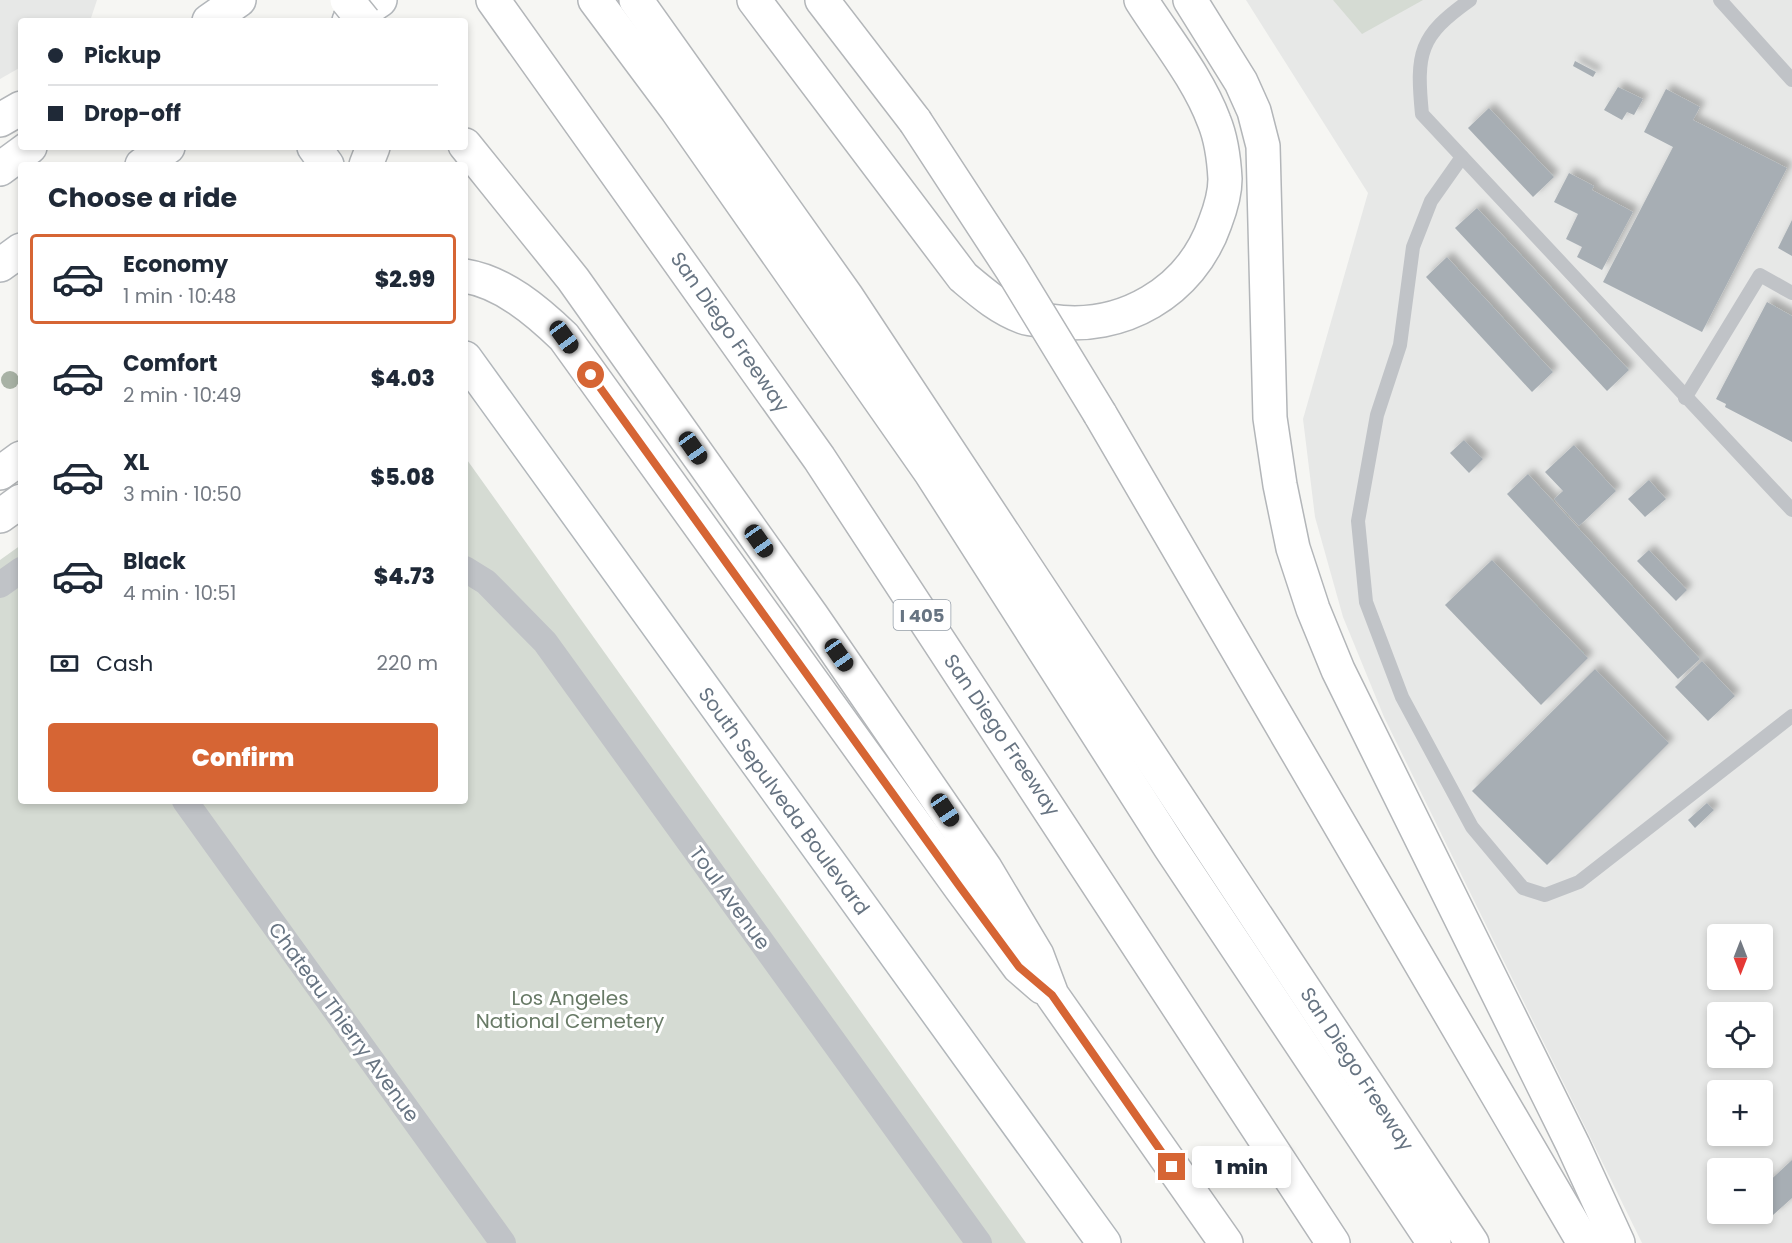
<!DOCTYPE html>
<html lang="en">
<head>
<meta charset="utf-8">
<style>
	:root { --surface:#fff; --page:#f2f2f3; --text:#1f2937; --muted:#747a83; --line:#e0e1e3; --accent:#d66534 }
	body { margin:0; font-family:Poppins,sans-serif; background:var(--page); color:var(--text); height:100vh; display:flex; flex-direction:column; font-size:22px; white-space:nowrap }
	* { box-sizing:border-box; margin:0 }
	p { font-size:20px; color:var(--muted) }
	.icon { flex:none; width:33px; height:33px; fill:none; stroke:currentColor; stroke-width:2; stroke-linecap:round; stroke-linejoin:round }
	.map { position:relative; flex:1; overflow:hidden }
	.side { position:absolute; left:18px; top:162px; width:450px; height:642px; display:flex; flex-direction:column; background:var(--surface); border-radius:6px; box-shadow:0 3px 9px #0003 }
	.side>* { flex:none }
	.banner { position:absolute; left:18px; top:18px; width:450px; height:132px; border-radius:6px; box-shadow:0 3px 9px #0003; display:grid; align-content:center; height:132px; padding:0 30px; background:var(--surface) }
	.needle { width:39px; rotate:180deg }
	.buttons { position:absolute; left:1707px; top:924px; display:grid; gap:12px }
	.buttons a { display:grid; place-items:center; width:66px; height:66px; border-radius:6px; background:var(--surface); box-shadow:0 3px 9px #0003; font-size:30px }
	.end { position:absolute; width:27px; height:27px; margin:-14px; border:8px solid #d66534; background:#fff; box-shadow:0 0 0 3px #fff }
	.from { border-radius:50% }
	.bubble { position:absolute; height:42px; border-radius:6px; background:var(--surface); box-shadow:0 3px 9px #0003; font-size:20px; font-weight:800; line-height:42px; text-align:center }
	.car { position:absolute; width:18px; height:36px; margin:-18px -9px; border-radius:8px; box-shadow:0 0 4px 2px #0007; background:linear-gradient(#222 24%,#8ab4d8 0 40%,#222 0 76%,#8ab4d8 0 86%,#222 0) }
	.banner b { display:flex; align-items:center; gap:21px; height:57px; font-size:22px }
	.banner b+b { border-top:2px solid var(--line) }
	.banner i { width:15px; height:15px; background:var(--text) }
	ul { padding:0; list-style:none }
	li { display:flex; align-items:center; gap:18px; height:90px; margin:0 12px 9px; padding:0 18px; border:3px solid transparent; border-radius:6px }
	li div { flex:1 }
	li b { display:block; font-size:22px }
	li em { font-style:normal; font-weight:800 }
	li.on { border-color:var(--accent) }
	li>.icon { width:54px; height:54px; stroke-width:1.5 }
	h2 { padding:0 30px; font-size:27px; line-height:72px }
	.pay { display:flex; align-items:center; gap:15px; height:66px; padding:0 30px; font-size:22px }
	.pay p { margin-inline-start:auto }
	.primary-button { display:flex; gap:12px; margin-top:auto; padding:12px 30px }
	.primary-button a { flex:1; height:69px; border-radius:6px; background:var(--accent); color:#fff; font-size:24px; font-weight:800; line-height:69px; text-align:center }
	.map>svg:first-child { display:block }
</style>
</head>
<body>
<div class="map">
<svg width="1792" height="1243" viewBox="0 0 1792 1243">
	<defs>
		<filter id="shadow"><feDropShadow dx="5.5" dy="-5.5" stdDeviation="3" flood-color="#0004"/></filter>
	</defs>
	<rect width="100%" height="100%" fill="#f6f6f3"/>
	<g fill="#e7e8e7" fill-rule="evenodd">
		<path d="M0,0H97L90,21H21V67L0,79Z"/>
		<path d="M1246,0H1792V1243H1642L1384,717L1343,617L1315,517L1303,419L1368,193ZM1718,934H1762V980H1718ZM1718,1012H1762V1058H1718ZM1718,1090H1762V1136H1718ZM1718,1168H1762V1214H1718Z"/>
	</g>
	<g fill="#d5dbd3">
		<path d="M1333,0H1423L1362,34Z"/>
		<path d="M465,457L1026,1243H0V560L21,545V801H465Z"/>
	</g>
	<g fill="#a7aeb4" filter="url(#shadow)">
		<path d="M1575,61L1596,72L1593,77L1573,66Z"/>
		<path d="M1618,87L1643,99L1634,115L1627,112L1622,120L1604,110Z"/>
		<path d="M1666,89L1700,107L1693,120L1787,168L1702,332L1603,282L1673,147L1644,132Z"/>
		<path d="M1489,108L1554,177L1533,197L1468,128Z"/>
		<path d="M1569,173L1594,186L1592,190L1633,212L1602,270L1577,257L1582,247L1566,239L1578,214L1554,202Z"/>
		<path d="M1477,208L1629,370L1607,391L1455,228Z"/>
		<path d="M1792,220V256L1778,248Z"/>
		<path d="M1447,257L1553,372L1532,392L1426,277Z"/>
		<path d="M1767,302L1792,316V442L1725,407L1726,404L1716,399Z"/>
		<path d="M1464,440L1483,459L1469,473L1450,453Z"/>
		<path d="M1574,445L1616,491L1579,526L1554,499L1563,491L1545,472Z"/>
		<path d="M1528,474L1700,659L1678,679L1507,494Z"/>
		<path d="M1649,480L1666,499L1645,517L1628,499Z"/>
		<path d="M1649,550L1687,590L1676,601L1637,561Z"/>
		<path d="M1492,560L1588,658L1541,705L1445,605Z"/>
		<path d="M1702,661L1735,696L1708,721L1675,687Z"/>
		<path d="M1595,669L1669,743L1547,865L1472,791Z"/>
		<path d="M1707,803L1714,810L1695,828L1688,820Z"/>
		<path d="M1792,1160V1198L1773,1215L1762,1204V1188Z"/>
	</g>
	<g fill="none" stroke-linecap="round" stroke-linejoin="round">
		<defs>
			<g id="secondary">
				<path d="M314,147L327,165"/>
				<path d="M465,358L1104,1243"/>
			</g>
			<g id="primary">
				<path d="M209,21L239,0"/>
				<path d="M349,21L380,0"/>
				<path d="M142,165L168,147"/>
				<path d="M0,169L30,147"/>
				<path d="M0,265L21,250"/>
			</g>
			<g id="motorway">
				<path d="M493,0L819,458L1333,1243"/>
				<path d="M595,0L677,110L931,473L1170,847L1434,1243"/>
				<path d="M636,0L847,297L1472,1243"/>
				<path d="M754,0L963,277C982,293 999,308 1023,317C1031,320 1041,320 1050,321C1122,332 1191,292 1215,223C1220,210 1225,193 1225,179C1224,160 1221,138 1214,121C1198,78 1165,38 1141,0"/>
				<path d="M822,0L915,121"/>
				<path d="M1190,0L1241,82L1254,111L1263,146L1270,418L1280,485L1293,548L1313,609L1338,670L1573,1145L1618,1243"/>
				<path d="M0,120L21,108"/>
				<path d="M465,145L573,279L812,616L985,868L1037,955L1052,995L1226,1243"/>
				<path d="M366,165L373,147"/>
				<path d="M465,276C503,282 537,311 564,337L960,887L1019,967L1042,987"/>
				<path d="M1100,414L1584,1243"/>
				<path d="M0,473L21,458"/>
				<path d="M0,516L21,501"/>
			</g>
		</defs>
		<use href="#secondary" stroke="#b2b7bb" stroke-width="36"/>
		<use href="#primary" stroke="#b3b7bb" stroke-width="36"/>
		<use href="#motorway" stroke="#b3b6b9" stroke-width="36"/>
		<g stroke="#c0c3c7" stroke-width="14">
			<path d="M1470,0C1419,36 1416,53 1422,114L1792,510"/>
			<path d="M1720,0L1792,80"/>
			<path d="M1462,157L1431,201L1413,247L1400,345L1377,415L1358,521L1366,602L1402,697L1472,827L1523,888L1545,895L1579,882L1792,716"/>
			<path d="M1685,398L1760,275L1792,293"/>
		</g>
		<g stroke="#c0c3c7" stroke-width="26">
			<path d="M465,569L486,582L545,642L979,1243"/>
			<path d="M0,585L21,570"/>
			<path d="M185,801L503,1243"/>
		</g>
		<use href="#secondary" stroke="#fff" stroke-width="33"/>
		<use href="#primary" stroke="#fff" stroke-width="33"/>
		<use href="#motorway" stroke="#fff" stroke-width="33"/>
		<defs>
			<g id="motorway-bridge">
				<path d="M347,0L364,21"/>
				<path d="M915,121L1011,268L1100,414"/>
			</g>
		</defs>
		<use href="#motorway-bridge" stroke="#b3b6b9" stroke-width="36" stroke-linecap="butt"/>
		<use href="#motorway-bridge" stroke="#fff" stroke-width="33"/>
	</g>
	<circle fill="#a8b2a5" cx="10" cy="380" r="9"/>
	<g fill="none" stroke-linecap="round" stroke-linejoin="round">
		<path stroke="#d66534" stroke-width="8" d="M591,375L960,887L1019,967L1052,995L1172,1167"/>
	</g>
	<g text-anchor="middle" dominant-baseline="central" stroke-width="6" stroke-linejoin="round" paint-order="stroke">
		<rect fill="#fff" stroke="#959ea8" stroke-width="1.5" x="893.5" y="600" width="57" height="30" rx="4.5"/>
		<g font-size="18" font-weight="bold" fill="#677482">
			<text x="922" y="615">I 405</text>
		</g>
		<g font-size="20" fill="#677482" stroke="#fff">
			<text transform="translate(730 332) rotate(55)">San Diego Freeway</text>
			<text transform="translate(1002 735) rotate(56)">San Diego Freeway</text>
			<text transform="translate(784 801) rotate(54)">South Sepulveda Boulevard</text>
			<text transform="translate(730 898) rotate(54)">Toul Avenue</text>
			<text transform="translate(344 1022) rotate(54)">Chateau Thierry Avenue</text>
			<text transform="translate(1357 1069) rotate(57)">San Diego Freeway</text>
		</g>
		<g font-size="20" fill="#687a66" stroke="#fff">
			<text x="570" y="998">Los Angeles<tspan x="570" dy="23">National Cemetery</tspan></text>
		</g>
	</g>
</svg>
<div class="buttons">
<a><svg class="needle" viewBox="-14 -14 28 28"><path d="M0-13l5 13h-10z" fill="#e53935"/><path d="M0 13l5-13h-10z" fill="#747a83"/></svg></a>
<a><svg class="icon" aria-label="locate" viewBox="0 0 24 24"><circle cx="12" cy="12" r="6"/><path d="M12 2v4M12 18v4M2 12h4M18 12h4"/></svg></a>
<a>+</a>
<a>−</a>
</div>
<i class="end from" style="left:591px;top:375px"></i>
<i class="end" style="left:1172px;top:1167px"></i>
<div class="bubble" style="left:1192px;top:1146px;width:99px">1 min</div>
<i class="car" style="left:564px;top:337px;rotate:144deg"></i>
<i class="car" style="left:693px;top:448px;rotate:145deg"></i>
<i class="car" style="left:759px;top:541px;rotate:145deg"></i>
<i class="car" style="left:839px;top:655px;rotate:145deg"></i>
<i class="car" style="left:945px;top:810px;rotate:146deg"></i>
<div class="banner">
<b><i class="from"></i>Pickup</b>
<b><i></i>Drop-off</b>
</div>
<section class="side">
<h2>Choose a ride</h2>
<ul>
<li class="on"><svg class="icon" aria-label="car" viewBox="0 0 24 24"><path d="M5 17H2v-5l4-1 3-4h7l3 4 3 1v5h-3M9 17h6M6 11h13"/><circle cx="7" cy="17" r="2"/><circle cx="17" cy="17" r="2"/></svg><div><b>Economy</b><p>1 min · 10:48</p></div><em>$2.99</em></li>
<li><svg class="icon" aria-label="car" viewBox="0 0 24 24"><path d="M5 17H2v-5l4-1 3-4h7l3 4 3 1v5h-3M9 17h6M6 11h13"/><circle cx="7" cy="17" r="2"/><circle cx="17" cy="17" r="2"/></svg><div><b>Comfort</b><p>2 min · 10:49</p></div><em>$4.03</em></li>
<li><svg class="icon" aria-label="car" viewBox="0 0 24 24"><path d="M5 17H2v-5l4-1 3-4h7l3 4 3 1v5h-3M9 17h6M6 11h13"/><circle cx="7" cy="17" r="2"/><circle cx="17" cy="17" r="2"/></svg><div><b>XL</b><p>3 min · 10:50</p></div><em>$5.08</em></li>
<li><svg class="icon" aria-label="car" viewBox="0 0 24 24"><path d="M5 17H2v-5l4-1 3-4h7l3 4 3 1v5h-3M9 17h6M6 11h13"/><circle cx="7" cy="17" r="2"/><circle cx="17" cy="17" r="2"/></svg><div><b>Black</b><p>4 min · 10:51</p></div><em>$4.73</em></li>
</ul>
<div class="pay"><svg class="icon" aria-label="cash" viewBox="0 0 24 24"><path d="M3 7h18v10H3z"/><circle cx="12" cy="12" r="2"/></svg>Cash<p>220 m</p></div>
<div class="primary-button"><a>Confirm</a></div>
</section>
</div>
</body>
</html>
